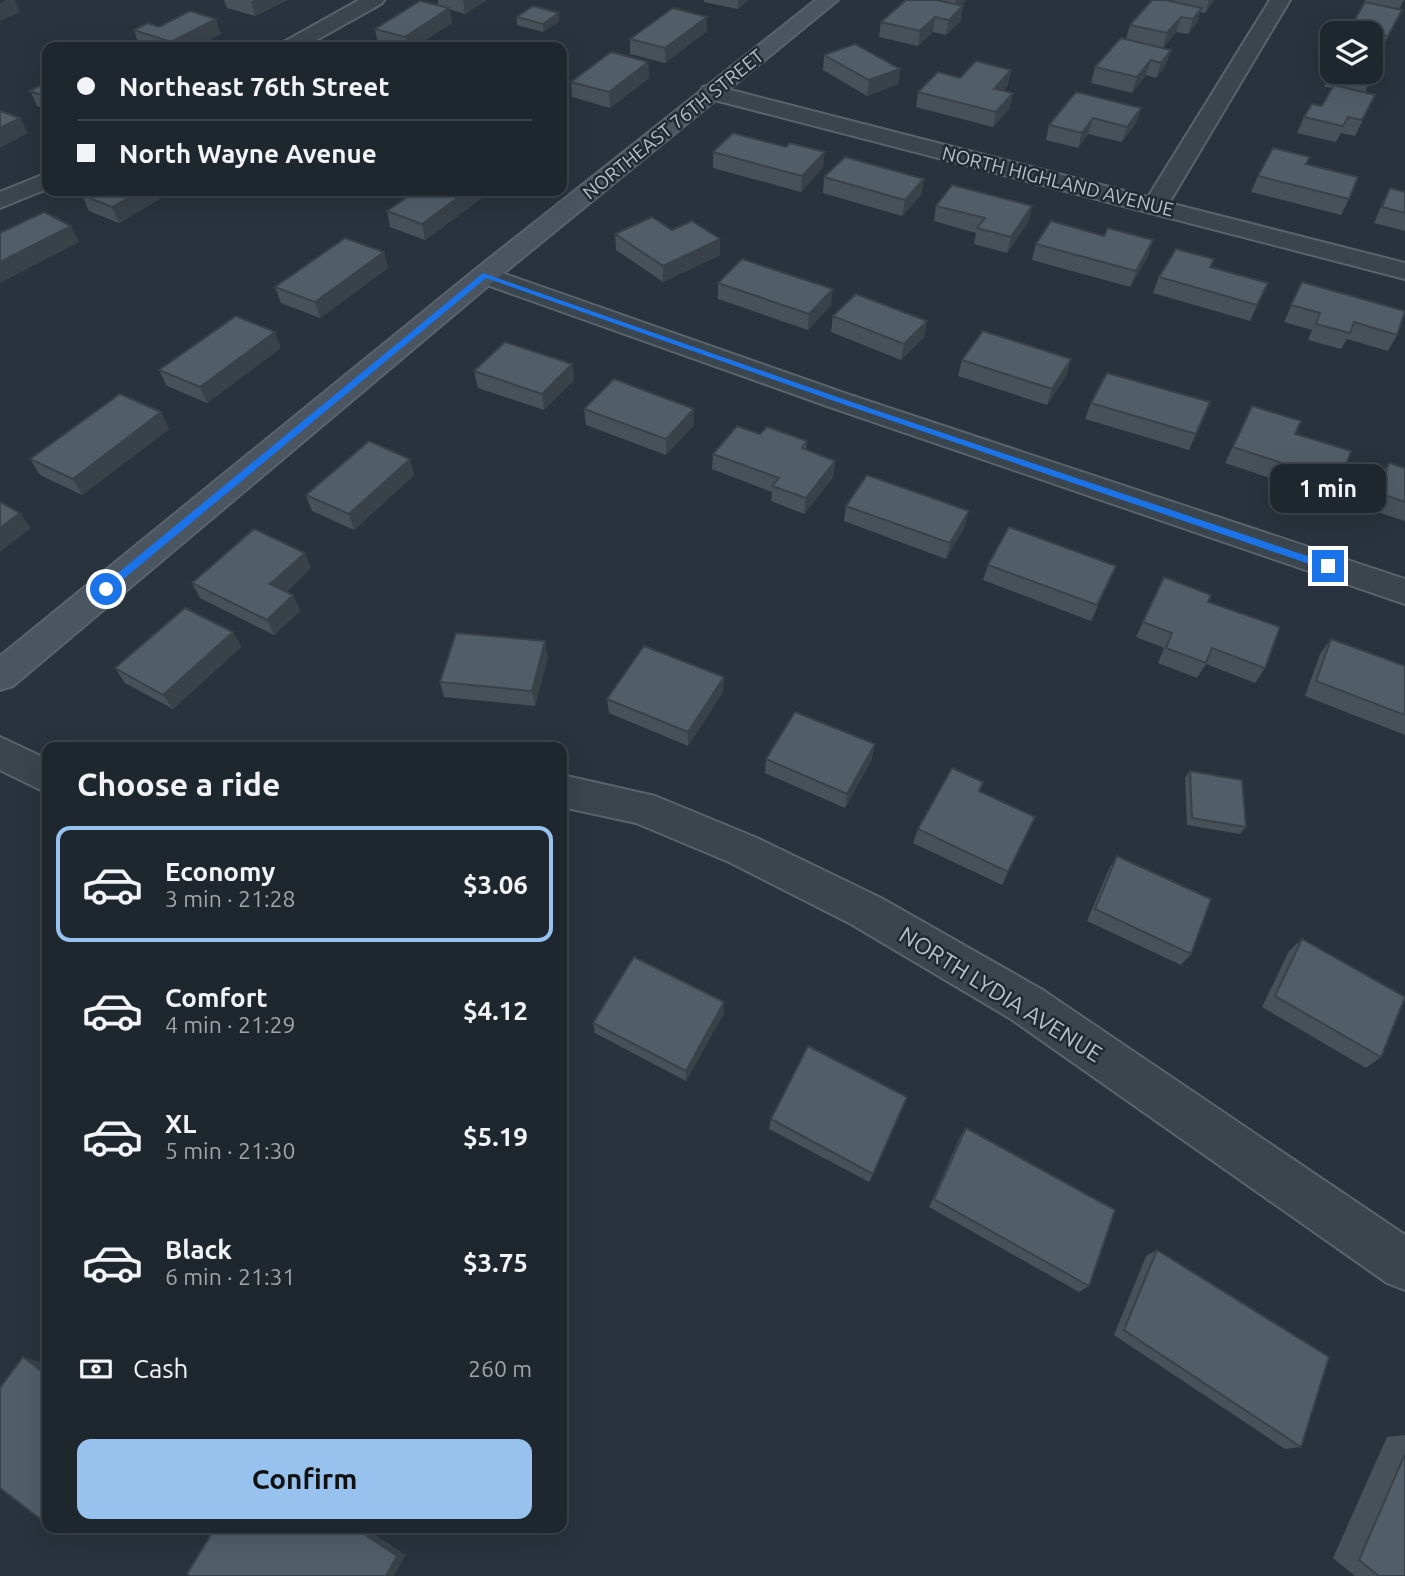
<!DOCTYPE html>
<html lang="en">
<head>
<meta charset="utf-8">
<style>
	:root { --surface:#1e262e; --page:#2b323a; --text:#f1f3f6; --muted:#a1a5aa; --line:#3c434a; --accent:#97c2ee }
	body { margin:0; font-family:Ubuntu,sans-serif; background:var(--page); color:var(--text); height:100vh; display:flex; flex-direction:column; font-size:26px; white-space:nowrap }
	* { box-sizing:border-box; margin:0 }
	p { font-size:23px; color:var(--muted) }
	.icon { flex:none; width:38px; height:38px; fill:none; stroke:currentColor; stroke-width:2; stroke-linecap:round; stroke-linejoin:round }
	.map { position:relative; flex:1; overflow:hidden }
	.drawer { position:absolute; left:42px; top:742px; width:525px; height:791px; display:flex; flex-direction:column; background:var(--surface); border-radius:14px; box-shadow:0 7px 28px #0002,0 0 0 2px var(--line) }
	.drawer>* { flex:none }
	.guide { position:absolute; left:42px; top:42px; width:525px; height:154px; border-radius:14px; box-shadow:0 7px 28px #0002,0 0 0 2px var(--line); display:grid; align-content:center; height:154px; padding:0 35px; background:var(--surface) }
	.buttons { position:absolute; left:1320px; top:21px; display:grid; gap:14px }
	.buttons a { display:grid; place-items:center; width:63px; height:63px; border-radius:14px; background:var(--surface); box-shadow:0 7px 28px #0002,0 0 0 2px var(--line); font-size:35px }
	.end { position:absolute; width:32px; height:32px; margin:-16px; border:9px solid #1a73e8; background:#fff; box-shadow:0 0 0 4px #fff }
	.from { border-radius:50% }
	.bubble { position:absolute; height:49px; border-radius:14px; background:var(--surface); box-shadow:0 7px 28px #0002,0 0 0 2px var(--line); font-size:23px; font-weight:700; line-height:49px; text-align:center }
	.guide b { display:flex; align-items:center; gap:24px; height:66px; font-size:26px }
	.guide b+b { border-top:2px solid var(--line) }
	.guide i { width:18px; height:18px; background:var(--text) }
	ul { padding:0; list-style:none }
	li { display:flex; align-items:center; gap:21px; height:116px; margin:0 14px 10px; padding:0 21px; border:4px solid transparent; border-radius:14px }
	li div { flex:1 }
	li b { display:block; font-size:26px }
	li em { font-style:normal; font-weight:700 }
	li.current { border-color:var(--accent) }
	li>.icon { width:63px; height:63px; stroke-width:1.5 }
	h2 { padding:0 35px; font-size:32px; line-height:84px }
	.pay { display:flex; align-items:center; gap:18px; height:77px; padding:0 35px; font-size:26px }
	.pay p { margin-inline-start:auto }
	.action { display:flex; gap:14px; margin-top:auto; padding:14px 35px }
	.action a { flex:1; height:80px; border-radius:14px; background:var(--accent); color:#111; font-size:28px; font-weight:700; line-height:80px; text-align:center }
	.map>svg:first-child { display:block }
</style>
</head>
<body>
<div class="map">
<svg width="1405" height="1576" viewBox="0 0 1405 1576">
	<rect width="100%" height="100%" fill="#28333d"/>
	<g fill="none" stroke-linecap="round" stroke-linejoin="round">
		<defs>
			<g id="street">
				<path d="M359,0H384L381,4L304,47H279L282,43Z"/>
				<path d="M1270,0H1290L1169,203L1405,263V279L703,97L700,92L703,87L711,85L1148,197Z"/>
				<path d="M47,173V189L0,208V192Z"/>
				<path d="M485,267L847,394L1405,579V604L827,406L476,281L472,275L476,269Z"/>
				<path d="M0,737L47,759V793L0,770Z"/>
				<path d="M562,775L655,796L757,838L881,898L1041,989L1405,1235V1290L1387,1283L1011,1019L851,924L729,862L636,823L562,807Z"/>
			</g>
			<path id="secondary" d="M816,0H838L494,281L13,686L0,690V656L476,269Z"/>
		</defs>
		<use href="#street" stroke="#59636b" stroke-width="4"/>
		<use href="#secondary" stroke="#59636b" stroke-width="4"/>
		<use href="#street" fill="#3b454e" fill-rule="evenodd"/>
		<use href="#secondary" fill="#4a5560" fill-rule="evenodd"/>
	</g>
	<g fill="#465159">
		<path d="M224,0H287L255,16L227,8Z"/>
		<path d="M438,0H487L465,14L449,9L452,23L414,47H391L378,44L375,29L438,5Z"/>
		<path d="M704,0H748L738,9L704,2Z"/>
		<path d="M906,0H966L960,6L961,21L946,35L933,32L918,46L879,37L881,22Z"/>
		<path d="M1173,0H1214L1205,13L1200,12L1197,23L1188,34L1176,32L1163,48L1166,65L1156,78L1146,75L1132,93L1091,83L1095,67L1126,39L1130,25L1172,2Z"/>
		<path d="M1365,0H1404L1399,9L1402,10L1381,50L1365,93L1375,95L1355,136L1341,133L1336,142L1297,133L1304,117L1322,106L1333,88L1324,87L1332,67L1370,72V33H1348Z"/>
		<path d="M559,13V21L543,32L517,25V17Z"/>
		<path d="M707,17V31L665,63L630,54V39Z"/>
		<path d="M159,27L221,34L195,47H146L139,45L134,30Z"/>
		<path d="M824,55L900,69L898,84L867,96L823,70Z"/>
		<path d="M648,62L649,78L610,108L572,97L571,82Z"/>
		<path d="M960,78L1008,85L1003,91L1013,93L1009,109L993,127L916,107L918,92Z"/>
		<path d="M47,82V110L37,106L30,91Z"/>
		<path d="M1141,108L1136,123L1122,142L1088,134L1078,148L1046,140L1049,125Z"/>
		<path d="M713,152L823,167L801,192L713,168Z"/>
		<path d="M1306,164L1349,199L1341,215L1251,192L1258,176Z"/>
		<path d="M824,177L924,179L921,195L902,216L823,193Z"/>
		<path d="M1390,188L1405,192V231L1374,223L1382,204Z"/>
		<path d="M173,191L119,223L89,211L82,195Z"/>
		<path d="M482,198L425,240L390,227L387,211Z"/>
		<path d="M936,206H1032L1028,222L1007,253L974,244L976,233L934,221Z"/>
		<path d="M672,230L720,239V255L663,282L616,250L615,234Z"/>
		<path d="M1104,236L1153,240L1148,256L1130,287L1032,260L1036,244Z"/>
		<path d="M384,252L388,268L320,318L281,303L275,287Z"/>
		<path d="M1211,267L1268,283L1250,321L1153,293L1159,277Z"/>
		<path d="M1302,282L1397,335L1388,351L1347,339L1341,349L1308,340L1312,330L1284,322Z"/>
		<path d="M718,283L831,305L808,330L718,299Z"/>
		<path d="M833,316L924,337L901,360L831,332Z"/>
		<path d="M281,348L207,403L167,386L159,370Z"/>
		<path d="M1071,359L1066,376L1047,405L958,376L962,360Z"/>
		<path d="M572,364L574,380L544,410L478,388L474,371Z"/>
		<path d="M1091,403L1196,434L1189,450L1085,419Z"/>
		<path d="M1252,406L1295,434L1340,482L1330,498L1225,463Z"/>
		<path d="M584,409H694V425L666,455L586,425Z"/>
		<path d="M161,412L169,429L82,495L40,475L30,459Z"/>
		<path d="M760,434L807,441L806,450L835,461L833,477L804,514L771,501L772,492L712,469L713,454Z"/>
		<path d="M410,459L414,475L354,530L312,511L306,495Z"/>
		<path d="M1389,463L1405,468V521L1368,509L1378,479Z"/>
		<path d="M846,506L965,526L946,559L844,521Z"/>
		<path d="M988,565L1116,566L1091,621L983,580Z"/>
		<path d="M311,568L286,592L293,595L300,611L274,635L200,598L192,583Z"/>
		<path d="M1164,577L1208,602L1265,668L1255,683L1206,664L1197,678L1158,663L1164,648L1136,637Z"/>
		<path d="M233,632L241,647L173,709L125,683L115,668Z"/>
		<path d="M1331,639L1405,666V735L1305,696L1320,654Z"/>
		<path d="M548,656L535,706L444,697L440,682Z"/>
		<path d="M723,692L688,746L609,713L607,699Z"/>
		<path d="M766,759H872L845,808L765,773Z"/>
		<path d="M1190,771L1246,827L1240,834L1187,825L1185,778Z"/>
		<path d="M980,792L1035,817L1002,885L913,843L918,829Z"/>
		<path d="M1117,856L1191,954L1181,965L1087,921L1109,869Z"/>
		<path d="M1302,939L1381,1057L1366,1068L1262,1007L1289,951Z"/>
		<path d="M724,1002V1013L686,1081L595,1033L593,1023Z"/>
		<path d="M771,1119L873,1174L869,1182L769,1129Z"/>
		<path d="M966,1128L1089,1286L1079,1292L929,1207L960,1137Z"/>
		<path d="M1157,1250L1301,1447L1285,1449L1114,1335L1146,1256Z"/>
		<path d="M1405,1435V1576H1355L1333,1558L1387,1437Z"/>
	</g>
	<g fill="#394249">
		<path d="M6,0H15L20,12L0,21V3Z"/>
		<path d="M254,0H287L255,16L251,2Z"/>
		<path d="M463,0H487L465,14Z"/>
		<path d="M738,0H748L738,9Z"/>
		<path d="M956,0H966L954,12Z"/>
		<path d="M1209,0H1214L1205,13Z"/>
		<path d="M963,6L961,21L946,35L949,20Z"/>
		<path d="M449,8L452,23L414,47H407L405,37Z"/>
		<path d="M1202,8L1197,23L1188,34L1193,19Z"/>
		<path d="M559,13V21L543,32V24Z"/>
		<path d="M707,17V31L665,63V48Z"/>
		<path d="M935,17L933,32L918,46L920,31Z"/>
		<path d="M1181,17L1176,32L1163,48L1167,33Z"/>
		<path d="M216,19L221,34L195,47H173L171,42Z"/>
		<path d="M1171,50L1166,65L1156,78L1161,63Z"/>
		<path d="M1151,60L1146,75L1132,93L1137,77Z"/>
		<path d="M648,62L649,78L610,108L609,92Z"/>
		<path d="M900,69L898,84L867,96L869,80Z"/>
		<path d="M1011,70L1008,85L991,104L994,89Z"/>
		<path d="M1013,93L1009,109L993,127L996,112Z"/>
		<path d="M1141,108L1136,123L1122,142L1127,127Z"/>
		<path d="M20,118L28,133L0,148V128Z"/>
		<path d="M1093,118L1088,134L1078,148L1082,133Z"/>
		<path d="M825,152L823,167L801,192L802,176Z"/>
		<path d="M924,179L921,195L902,216L905,200Z"/>
		<path d="M140,191H173L119,223L112,207Z"/>
		<path d="M467,191H481L482,198L425,240L422,224Z"/>
		<path d="M1032,206L1028,222L1007,253L1011,237Z"/>
		<path d="M71,226L79,242L0,283V262Z"/>
		<path d="M720,239V255L663,282V266Z"/>
		<path d="M1153,240L1148,256L1130,287L1136,271Z"/>
		<path d="M384,252L388,268L320,318L315,302Z"/>
		<path d="M833,289L831,305L808,330L809,314Z"/>
		<path d="M927,321L924,337L901,360L904,344Z"/>
		<path d="M275,332L281,348L207,403L200,387Z"/>
		<path d="M1071,359L1066,376L1047,405L1052,389Z"/>
		<path d="M572,364L574,380L544,410L542,394Z"/>
		<path d="M694,409V425L666,455V439Z"/>
		<path d="M161,412L169,429L82,495L73,479Z"/>
		<path d="M410,459L414,475L354,530L349,514Z"/>
		<path d="M835,461L833,477L804,514L806,498Z"/>
		<path d="M969,511L965,526L946,559L950,543Z"/>
		<path d="M20,513L31,528L0,552V528Z"/>
		<path d="M305,553L311,568L277,600L270,584Z"/>
		<path d="M293,595L300,611L274,635L267,620Z"/>
		<path d="M233,632L241,647L173,709L163,695Z"/>
		<path d="M545,641L548,656L535,706L532,691Z"/>
		<path d="M724,677L723,692L688,746V732Z"/>
		<path d="M875,744L872,759L845,808L847,794Z"/>
		<path d="M724,1002V1013L686,1081V1071Z"/>
		<path d="M23,1357L40,1362L47,1366V1375Z"/>
		<path d="M355,1528H365L406,1555L394,1576H386Z"/>
	</g>
	<g fill="#515e68" stroke="#394249" stroke-width="2">
		<path d="M906,0H936L963,6L949,20L935,17L920,31L881,22Z"/>
		<path d="M1152,0H1165L1202,8L1193,19L1181,17L1167,33L1130,25Z"/>
		<path d="M420,1L449,8L405,37L375,29Z"/>
		<path d="M1365,2L1402,10L1388,36L1350,28Z"/>
		<path d="M533,6L559,13L543,24L517,17Z"/>
		<path d="M673,8L707,17L665,48L630,39Z"/>
		<path d="M190,11L216,19L171,42L134,30L148,23L159,27Z"/>
		<path d="M1121,38L1171,50L1161,63L1151,60L1137,77L1095,67Z"/>
		<path d="M1370,43L1383,46L1371,79L1333,72H1370Z"/>
		<path d="M855,44L900,69L869,80L824,55Z"/>
		<path d="M611,52L648,62L609,92L571,82Z"/>
		<path d="M976,61L1011,70L994,89L1013,93L996,112L918,92L938,72L960,78Z"/>
		<path d="M47,82V97L30,91Z"/>
		<path d="M1334,85L1375,95L1362,120L1348,117L1343,126L1304,117L1312,104L1322,106Z"/>
		<path d="M1076,92L1141,108L1127,127L1093,118L1082,133L1049,125Z"/>
		<path d="M0,111L20,118L0,128Z"/>
		<path d="M733,133L786,147L790,143L825,152L802,176L713,152Z"/>
		<path d="M1273,148L1310,157L1306,164L1358,177L1349,199L1258,176Z"/>
		<path d="M845,157L924,179L905,200L824,177Z"/>
		<path d="M952,185L1032,206L1011,237L977,228L985,218L936,206Z"/>
		<path d="M1390,188L1405,192V213L1382,207Z"/>
		<path d="M90,191H140L112,207L82,195Z"/>
		<path d="M416,191H467L422,224L387,211Z"/>
		<path d="M44,212L71,226L0,262V233Z"/>
		<path d="M652,217L672,230L692,221L720,239L663,266L615,234Z"/>
		<path d="M1051,221L1104,236L1108,228L1153,240L1136,271L1036,244Z"/>
		<path d="M345,238L384,252L315,302L275,287Z"/>
		<path d="M1176,249L1214,259L1210,267L1268,283L1257,305L1159,277Z"/>
		<path d="M742,259L833,289L809,314L718,283Z"/>
		<path d="M1302,282L1405,311L1397,335L1354,322L1350,333L1316,324L1320,313L1291,305Z"/>
		<path d="M856,294L927,321L904,344L833,316Z"/>
		<path d="M236,316L275,332L200,387L159,370Z"/>
		<path d="M983,331L1071,359L1052,389L962,360Z"/>
		<path d="M505,342L572,364L542,394L474,371Z"/>
		<path d="M1107,373L1210,402L1196,434L1091,403Z"/>
		<path d="M614,379L694,409L666,439L584,409Z"/>
		<path d="M120,394L161,412L73,479L30,459Z"/>
		<path d="M1252,406L1301,421L1295,434L1351,451L1340,482L1233,447Z"/>
		<path d="M737,426L760,434L767,427L807,441L802,448L835,461L806,498L772,486L779,478L713,454Z"/>
		<path d="M369,441L410,459L349,514L306,495Z"/>
		<path d="M1389,463L1405,468V502L1379,493Z"/>
		<path d="M867,475L969,511L950,543L846,506Z"/>
		<path d="M0,502L20,513L0,528Z"/>
		<path d="M1009,527L1116,566L1097,605L988,565Z"/>
		<path d="M254,529L305,553L270,584L293,595L267,620L192,583Z"/>
		<path d="M1164,577L1211,595L1208,602L1280,627L1265,668L1212,648L1206,663L1166,648L1172,633L1143,622Z"/>
		<path d="M185,608L233,632L163,695L115,668Z"/>
		<path d="M456,633L545,641L532,691L440,682Z"/>
		<path d="M1331,639L1405,666V715L1316,681Z"/>
		<path d="M644,646L724,677L688,732L607,699Z"/>
		<path d="M795,712L875,744L847,794L766,759Z"/>
		<path d="M952,768L983,782L979,791L1035,817L1008,872L918,829Z"/>
		<path d="M1190,771L1242,780L1246,827L1192,818Z"/>
		<path d="M1117,856L1211,899L1191,954L1095,909Z"/>
		<path d="M1302,939L1405,997L1381,1057L1275,996Z"/>
		<path d="M634,957L724,1002L686,1071L593,1023Z"/>
		<path d="M808,1046L907,1097L873,1174L771,1119Z"/>
		<path d="M966,1128L1115,1210L1089,1286L934,1199Z"/>
		<path d="M1157,1250L1329,1357L1301,1447L1124,1330Z"/>
		<path d="M23,1357L47,1375V1515L43,1521L0,1488V1388Z"/>
		<path d="M1405,1454V1576H1379L1359,1560Z"/>
		<path d="M215,1528H355L397,1556L386,1576H190L187,1574Z"/>
	</g>
	<path fill="#1a73e8" d="M483,273L840,398L1331,564L1332,566L1324,569L834,401L486,278L109,591H102V586Z"/>
	<g text-anchor="middle" dominant-baseline="central" stroke-width="5" stroke-linejoin="round" paint-order="stroke">
		<g font-size="19" fill="#b8c0c8" stroke="#202a33">
			<text transform="translate(673 124) rotate(-39)">NORTHEAST 76TH STREET</text>
			<text transform="translate(1058 181) rotate(14)">NORTH HIGHLAND AVENUE</text>
		</g>
		<g font-size="23" fill="#b8c0c8" stroke="#202a33">
			<text transform="translate(1001 994) rotate(32)">NORTH LYDIA AVENUE</text>
		</g>
	</g>
</svg>
<div class="buttons">
<a><svg class="icon" aria-label="layers" viewBox="0 0 24 24"><path d="M12 4l9 5-9 5-9-5zM3 14l9 5 9-5"/></svg></a>
</div>
<i class="end from" style="left:106px;top:589px"></i>
<i class="end" style="left:1328px;top:566px"></i>
<div class="bubble" style="left:1270px;top:464px;width:116px">1 min</div>
<div class="guide">
<b><i class="from"></i>Northeast 76th Street</b>
<b><i></i>North Wayne Avenue</b>
</div>
<section class="drawer">
<h2>Choose a ride</h2>
<ul>
<li class="current"><svg class="icon" aria-label="car" viewBox="0 0 24 24"><path d="M5 17H2v-5l4-1 3-4h7l3 4 3 1v5h-3M9 17h6M6 11h13"/><circle cx="7" cy="17" r="2"/><circle cx="17" cy="17" r="2"/></svg><div><b>Economy</b><p>3 min · 21:28</p></div><em>$3.06</em></li>
<li><svg class="icon" aria-label="car" viewBox="0 0 24 24"><path d="M5 17H2v-5l4-1 3-4h7l3 4 3 1v5h-3M9 17h6M6 11h13"/><circle cx="7" cy="17" r="2"/><circle cx="17" cy="17" r="2"/></svg><div><b>Comfort</b><p>4 min · 21:29</p></div><em>$4.12</em></li>
<li><svg class="icon" aria-label="car" viewBox="0 0 24 24"><path d="M5 17H2v-5l4-1 3-4h7l3 4 3 1v5h-3M9 17h6M6 11h13"/><circle cx="7" cy="17" r="2"/><circle cx="17" cy="17" r="2"/></svg><div><b>XL</b><p>5 min · 21:30</p></div><em>$5.19</em></li>
<li><svg class="icon" aria-label="car" viewBox="0 0 24 24"><path d="M5 17H2v-5l4-1 3-4h7l3 4 3 1v5h-3M9 17h6M6 11h13"/><circle cx="7" cy="17" r="2"/><circle cx="17" cy="17" r="2"/></svg><div><b>Black</b><p>6 min · 21:31</p></div><em>$3.75</em></li>
</ul>
<div class="pay"><svg class="icon" aria-label="cash" viewBox="0 0 24 24"><path d="M3 7h18v10H3z"/><circle cx="12" cy="12" r="2"/></svg>Cash<p>260 m</p></div>
<div class="action"><a>Confirm</a></div>
</section>
</div>
</body>
</html>
